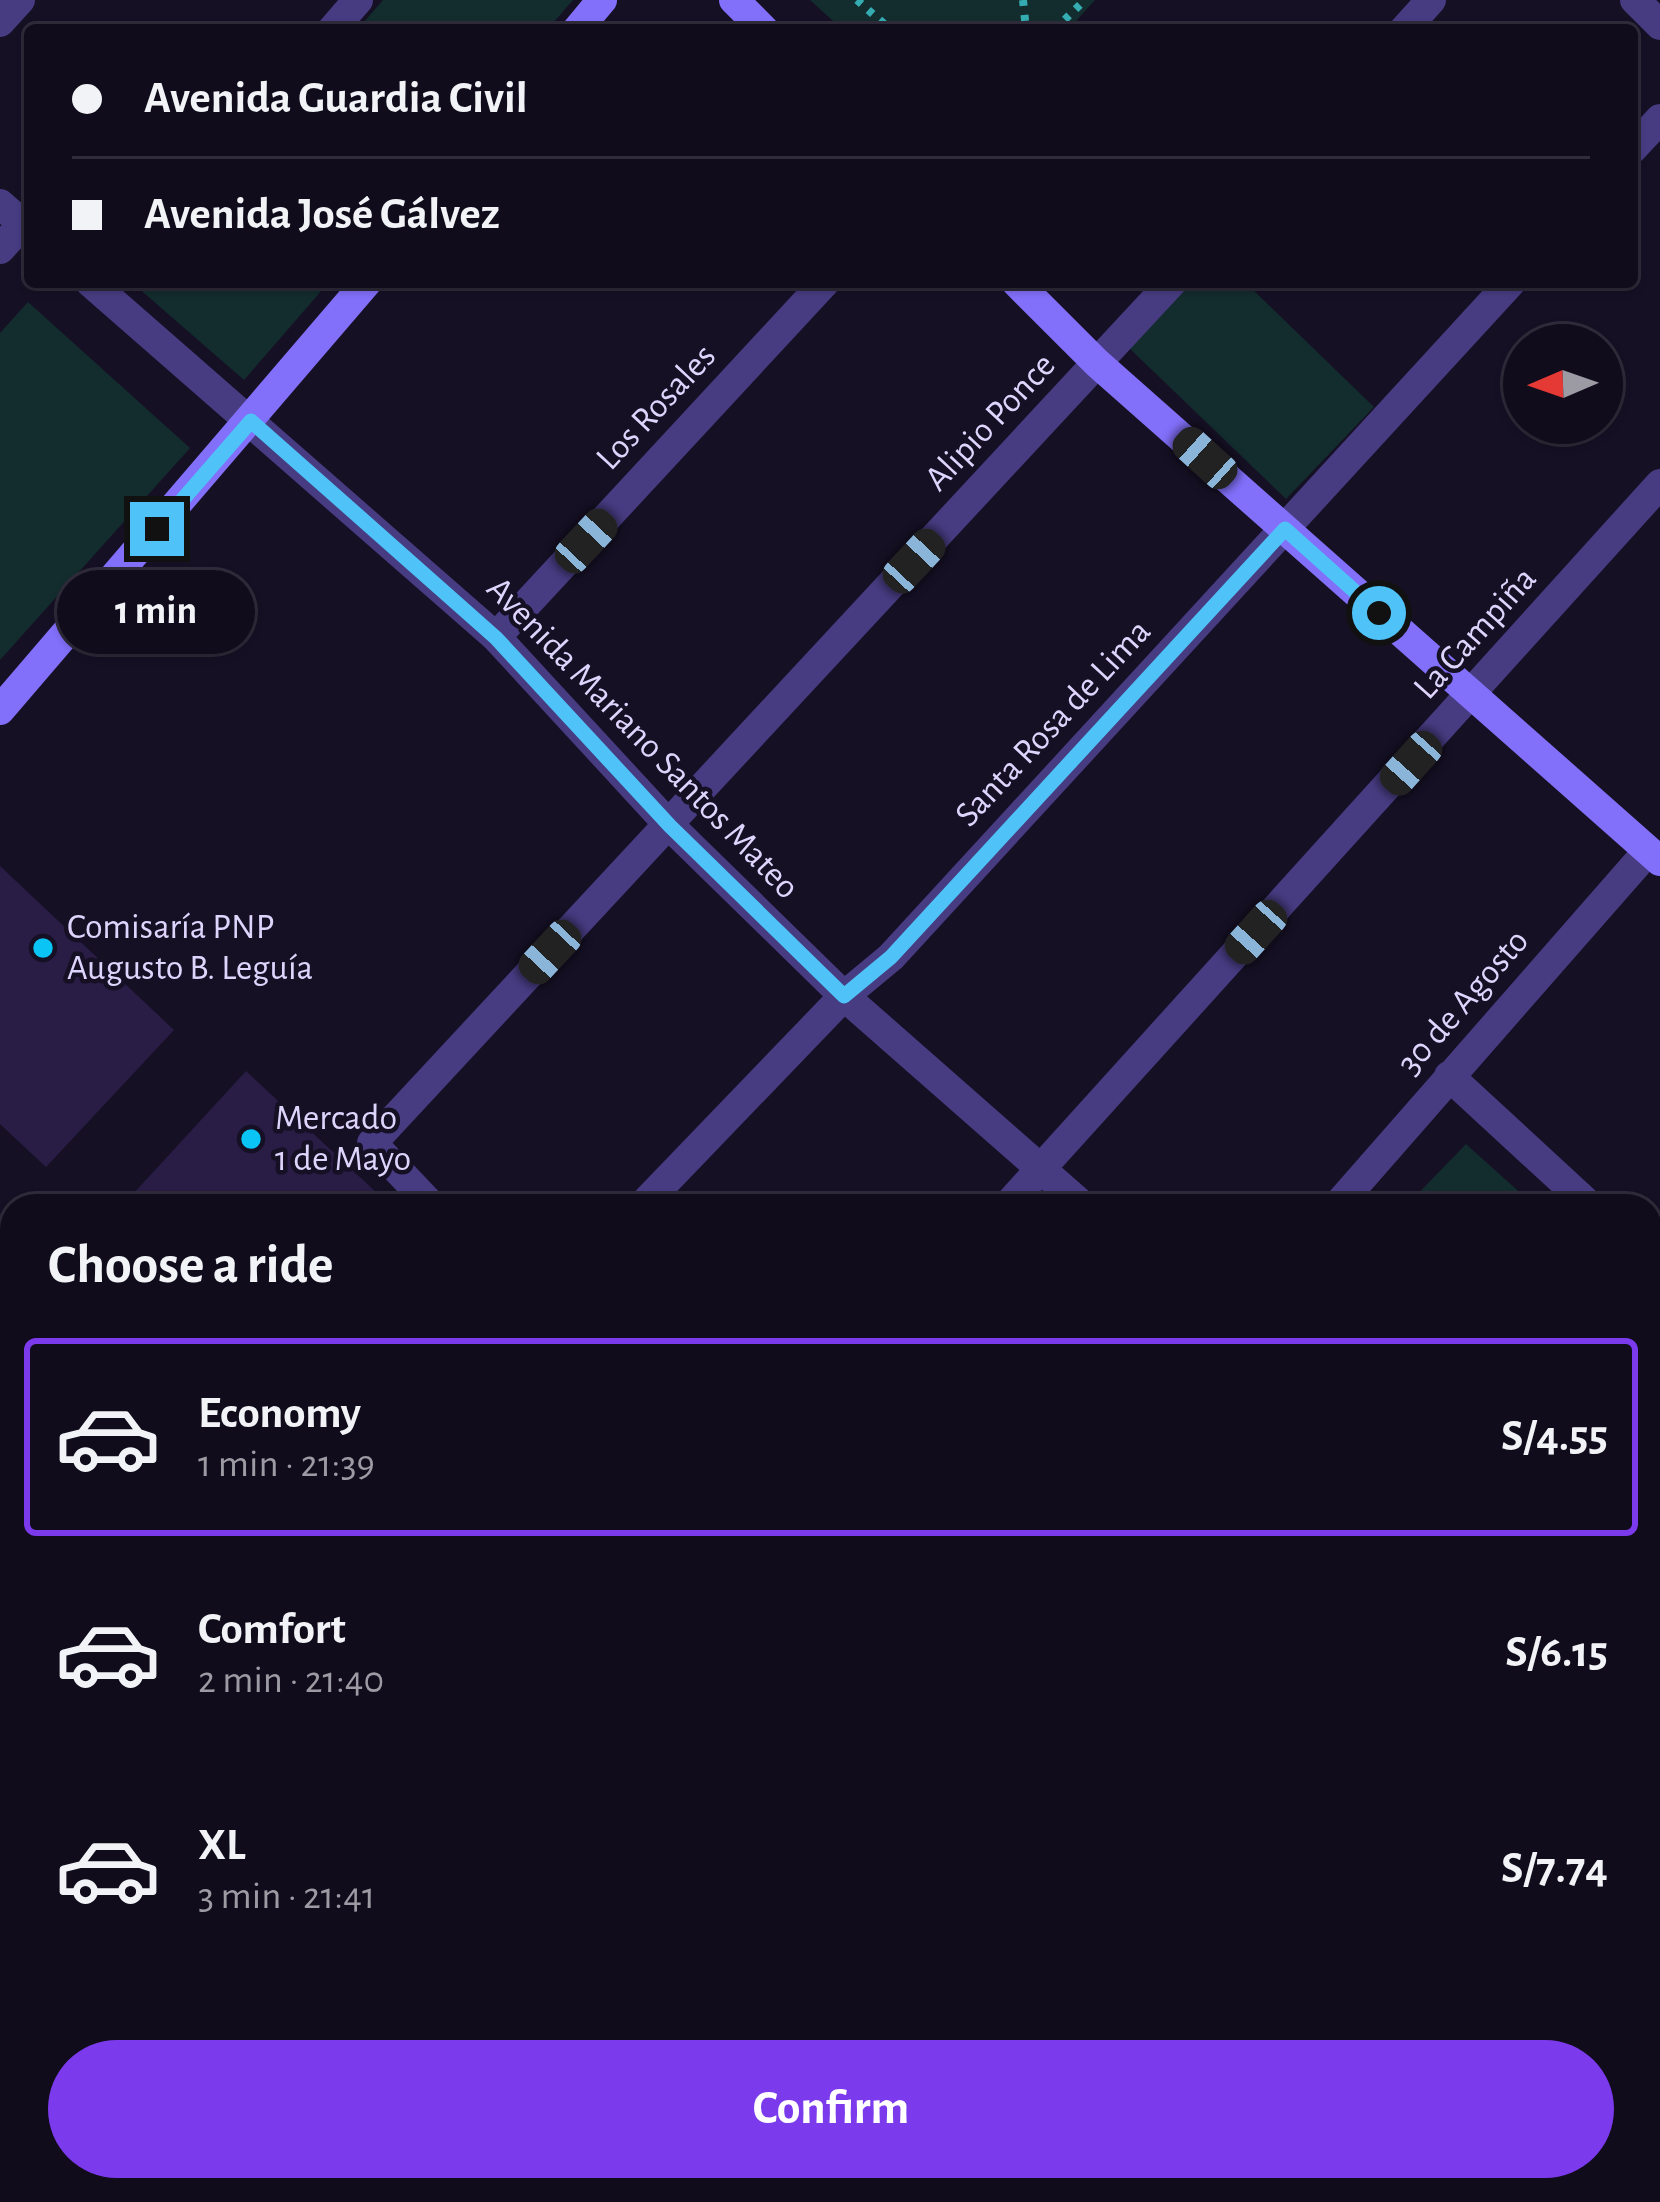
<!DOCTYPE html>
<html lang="en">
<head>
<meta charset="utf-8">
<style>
	:root { --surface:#100c1c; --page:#191525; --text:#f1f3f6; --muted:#9c9ba3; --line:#302c3b; --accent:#7c3aed }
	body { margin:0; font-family:"Alegreya Sans",sans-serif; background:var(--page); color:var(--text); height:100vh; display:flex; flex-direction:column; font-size:45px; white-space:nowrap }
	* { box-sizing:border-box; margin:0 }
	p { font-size:39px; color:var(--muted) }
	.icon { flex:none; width:66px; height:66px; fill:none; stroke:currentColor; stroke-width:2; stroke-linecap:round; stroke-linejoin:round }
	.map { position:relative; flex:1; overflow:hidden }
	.panel { position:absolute; left:0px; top:1194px; width:1662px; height:1008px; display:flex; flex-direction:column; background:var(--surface); border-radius:36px 36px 0 0; box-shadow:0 3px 9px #0004,0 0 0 3px var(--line) }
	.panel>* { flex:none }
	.banner { position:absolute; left:24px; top:24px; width:1614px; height:264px; border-radius:12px; box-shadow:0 3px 9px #0004,0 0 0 3px var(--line); display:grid; align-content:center; height:264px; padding:0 48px; background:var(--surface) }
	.needle { width:78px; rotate:268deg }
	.controls { position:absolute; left:1503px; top:324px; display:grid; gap:24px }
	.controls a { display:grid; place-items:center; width:120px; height:120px; border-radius:50%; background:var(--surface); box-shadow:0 3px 9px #0004,0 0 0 3px var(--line); font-size:60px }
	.end { position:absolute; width:54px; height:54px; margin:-27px; border:15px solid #4fc3f7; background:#111; box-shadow:0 0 0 6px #111 }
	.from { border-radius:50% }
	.bubble { position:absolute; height:84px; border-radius:42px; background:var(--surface); box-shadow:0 3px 9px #0004,0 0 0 3px var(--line); font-size:39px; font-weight:700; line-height:84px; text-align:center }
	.car { position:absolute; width:36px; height:72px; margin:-36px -18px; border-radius:15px; box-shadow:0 0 9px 3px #0007; background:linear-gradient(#222 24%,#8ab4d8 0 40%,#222 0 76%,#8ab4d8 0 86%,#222 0) }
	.banner b { display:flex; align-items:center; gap:42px; height:114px; font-size:45px }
	.banner b+b { border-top:3px solid var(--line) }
	.banner i { width:30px; height:30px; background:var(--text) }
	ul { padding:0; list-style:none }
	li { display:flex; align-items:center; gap:36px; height:198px; margin:0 24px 18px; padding:0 24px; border:6px solid transparent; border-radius:12px }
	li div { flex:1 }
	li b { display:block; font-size:45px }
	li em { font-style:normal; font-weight:700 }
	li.active { border-color:var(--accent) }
	li>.icon { width:108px; height:108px; stroke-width:1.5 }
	h2 { padding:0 48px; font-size:54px; line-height:144px }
	.cta { display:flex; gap:24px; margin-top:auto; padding:24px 48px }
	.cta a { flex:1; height:138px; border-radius:72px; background:var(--accent); color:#fff; font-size:48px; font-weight:700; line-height:138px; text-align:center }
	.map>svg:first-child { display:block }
</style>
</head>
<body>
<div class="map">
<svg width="1660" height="2202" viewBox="0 0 1660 2202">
	<rect width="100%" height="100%" fill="#161025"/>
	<g fill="#132c2e">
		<path d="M383,0H573L547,30H357Z"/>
		<path d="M810,0H1095L1068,30H843Z"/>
		<path d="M140,282H329L244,380L136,286Z"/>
		<path d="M1188,282H1245L1374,407L1286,499L1127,346Z"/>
		<path d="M28,302L190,448L0,660V333Z"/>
		<path d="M1466,1144L1535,1206H1406Z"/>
		<path d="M1650,1309L1660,1318V1408L1650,1419Z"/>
	</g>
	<g fill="#291c45">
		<path d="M0,866L174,1030L46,1167L0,1124Z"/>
		<path d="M246,1071L391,1206H122Z"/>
		<path d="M0,1364L12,1374V1456L0,1470Z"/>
		<path d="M0,2037L12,2048V2112L0,2125Z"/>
		<path d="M58,2190H170L183,2202H47Z"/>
		<path d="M263,2190H387L376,2202H276Z"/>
		<path d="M574,2190H820L810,2202H587Z"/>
		<path d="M873,2190H974L987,2202H863Z"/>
		<path d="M1203,2190H1484L1472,2202H1215Z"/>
	</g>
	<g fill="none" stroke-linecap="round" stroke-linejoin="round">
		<g stroke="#34acb2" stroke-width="8" stroke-dasharray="6 9" stroke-linecap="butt">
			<path d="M857,0L891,30"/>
			<path d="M1023,0L1026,30"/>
			<path d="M1054,30L1085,0"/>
		</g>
		<g stroke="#473c82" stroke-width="30">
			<path d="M1635,0L1660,25"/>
			<path d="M0,22L20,0"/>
			<path d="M332,30L358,0"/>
			<path d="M1404,30L1431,0"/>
			<path d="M1632,149L1660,119"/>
			<path d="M0,204L30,230"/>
			<path d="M0,249L23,224"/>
			<path d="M90,282L496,637L670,826L844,996L1083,1206"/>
			<path d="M496,637L825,282"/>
			<path d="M1449,1076L1590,1206"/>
			<path d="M432,1206L372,1143L1172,282"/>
			<path d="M642,1206L844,996L891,957L1511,282"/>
			<path d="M1007,1206L1660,484"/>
			<path d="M1337,1206L1648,851"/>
			<path d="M1650,1261L1660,1271"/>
			<path d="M1650,1452L1660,1440"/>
			<path d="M0,1711L12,1697"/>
			<path d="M1650,1797L1660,1786"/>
			<path d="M0,2015L12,2026"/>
			<path d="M1650,2174L1660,2163"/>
			<path d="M186,2190L199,2202"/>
			<path d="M510,2190L523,2202"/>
			<path d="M1496,2190L1509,2202"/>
			<path d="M2,2202L14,2190"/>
			<path d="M428,2202L439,2190"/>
			<path d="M846,2202L857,2190"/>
			<path d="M1123,2202L1133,2190"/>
			<path d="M1625,2202L1636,2190"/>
		</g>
		<g stroke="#8270fa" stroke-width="30">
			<path d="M734,0L764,30"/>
			<path d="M577,30L602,0"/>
			<path d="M1016,282L1097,363L1660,861"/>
			<path d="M0,710L367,282"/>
			<path d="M0,1295L12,1306"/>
			<path d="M1006,2190L1019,2202"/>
		</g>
	</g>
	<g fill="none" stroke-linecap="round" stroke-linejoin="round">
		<path stroke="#4fc3f7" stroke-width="15" d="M157,529L251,421L496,638L670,826L844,996L891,957L1285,529L1379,613"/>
	</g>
	<g fill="#09c4f5" stroke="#161025" stroke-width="4.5">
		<circle cx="43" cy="948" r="12"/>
		<circle cx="251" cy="1139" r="12"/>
	</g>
	<g text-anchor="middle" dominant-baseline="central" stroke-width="9" stroke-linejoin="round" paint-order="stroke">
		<g font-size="36" fill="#ded5fd" stroke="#161025">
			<text transform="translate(656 407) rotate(-47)">Los Rosales</text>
			<text transform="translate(990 422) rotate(-47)">Alipio Ponce</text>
			<text transform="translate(1475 633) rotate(-48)">La Campiña</text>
			<text transform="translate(1053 723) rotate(-47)">Santa Rosa de Lima</text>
			<text transform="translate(643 738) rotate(46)">Avenida Mariano Santos Mateo</text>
			<text transform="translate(1463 1002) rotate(-49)">30 de Agosto</text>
		</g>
		<g font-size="36" fill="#ded5fd" stroke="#161025" text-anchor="start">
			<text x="67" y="927">Comisaría PNP<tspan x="67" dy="41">Augusto B. Leguía</tspan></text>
			<text x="275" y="1118">Mercado<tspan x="275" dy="41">1 de Mayo</tspan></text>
		</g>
	</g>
</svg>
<div class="controls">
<a><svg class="needle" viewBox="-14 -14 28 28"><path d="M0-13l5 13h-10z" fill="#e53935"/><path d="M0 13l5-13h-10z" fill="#9c9ba3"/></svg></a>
</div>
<i class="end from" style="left:1379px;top:613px"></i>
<i class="end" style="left:157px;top:529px"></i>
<div class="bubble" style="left:57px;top:570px;width:198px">1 min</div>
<i class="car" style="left:1205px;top:458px;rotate:312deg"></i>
<i class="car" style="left:586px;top:541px;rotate:43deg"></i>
<i class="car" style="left:914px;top:561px;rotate:43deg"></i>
<i class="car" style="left:1411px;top:763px;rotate:222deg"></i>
<i class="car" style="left:1256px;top:932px;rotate:222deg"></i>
<i class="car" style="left:550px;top:952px;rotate:223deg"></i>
<div class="banner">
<b><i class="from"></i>Avenida Guardia Civil</b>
<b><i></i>Avenida José Gálvez</b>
</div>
<section class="panel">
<h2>Choose a ride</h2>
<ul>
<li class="active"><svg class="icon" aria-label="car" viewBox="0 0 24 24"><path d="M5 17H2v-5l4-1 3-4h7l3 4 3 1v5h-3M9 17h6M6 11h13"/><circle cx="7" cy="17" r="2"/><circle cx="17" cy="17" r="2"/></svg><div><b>Economy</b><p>1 min · 21:39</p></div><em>S/4.55</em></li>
<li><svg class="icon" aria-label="car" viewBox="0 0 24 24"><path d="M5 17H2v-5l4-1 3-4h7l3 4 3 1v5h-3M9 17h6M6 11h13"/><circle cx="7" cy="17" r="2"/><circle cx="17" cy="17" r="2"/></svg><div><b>Comfort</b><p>2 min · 21:40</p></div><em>S/6.15</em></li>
<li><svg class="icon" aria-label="car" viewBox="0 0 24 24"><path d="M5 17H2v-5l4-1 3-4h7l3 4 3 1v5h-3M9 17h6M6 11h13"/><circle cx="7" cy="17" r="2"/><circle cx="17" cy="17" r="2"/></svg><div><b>XL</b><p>3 min · 21:41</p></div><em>S/7.74</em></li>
</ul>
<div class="cta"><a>Confirm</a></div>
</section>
</div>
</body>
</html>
